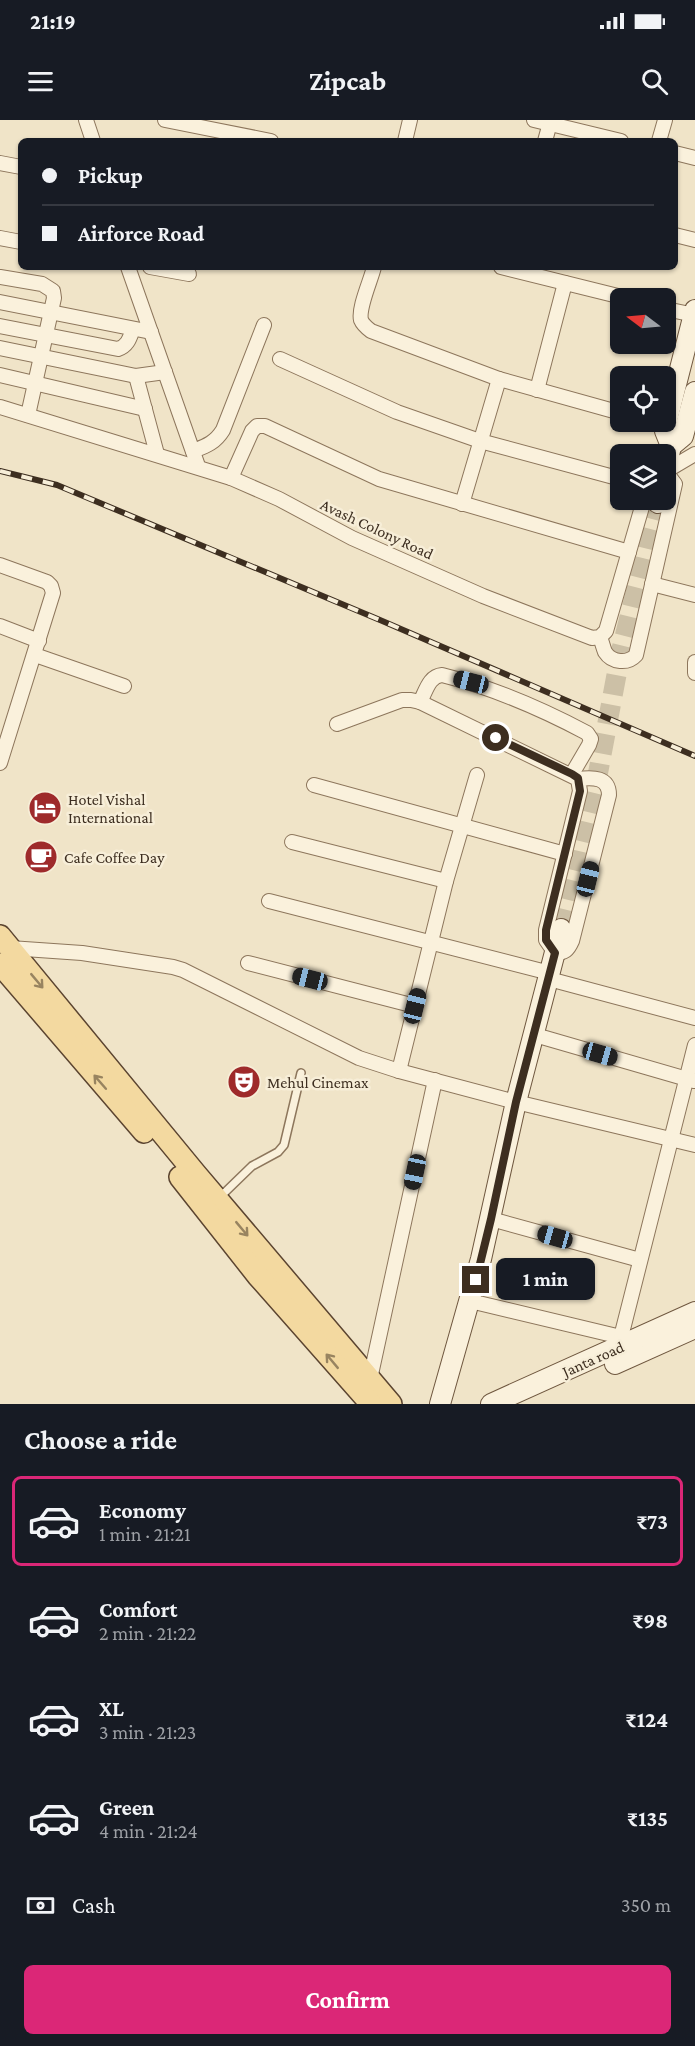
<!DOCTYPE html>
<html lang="en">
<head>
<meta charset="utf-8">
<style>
	:root { --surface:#171b24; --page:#242831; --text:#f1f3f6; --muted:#9ea1a6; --line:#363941; --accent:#db2777 }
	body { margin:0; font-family:"Crimson Pro",serif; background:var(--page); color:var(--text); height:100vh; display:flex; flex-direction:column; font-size:22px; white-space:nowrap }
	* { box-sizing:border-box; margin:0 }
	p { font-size:20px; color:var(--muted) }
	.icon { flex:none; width:33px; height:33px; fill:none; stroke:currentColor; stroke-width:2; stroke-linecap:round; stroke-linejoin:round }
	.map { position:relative; height:1284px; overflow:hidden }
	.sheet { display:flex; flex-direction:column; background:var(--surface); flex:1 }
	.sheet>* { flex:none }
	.guide { position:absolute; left:18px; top:18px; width:660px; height:132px; border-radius:9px; box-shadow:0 2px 4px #0004; display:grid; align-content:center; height:132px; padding:0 24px; background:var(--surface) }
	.needle { width:39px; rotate:286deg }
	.buttons { position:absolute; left:610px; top:168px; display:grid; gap:12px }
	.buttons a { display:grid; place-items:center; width:66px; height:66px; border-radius:9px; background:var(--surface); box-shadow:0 2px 4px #0004; font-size:30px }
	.end { position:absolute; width:27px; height:27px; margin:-14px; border:8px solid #3d2e20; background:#fff; box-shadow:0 0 0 3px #fff }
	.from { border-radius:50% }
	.bubble { position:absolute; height:42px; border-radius:9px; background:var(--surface); box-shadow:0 2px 4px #0004; font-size:20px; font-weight:700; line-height:42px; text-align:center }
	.car { position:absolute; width:18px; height:36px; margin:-18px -9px; border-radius:8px; box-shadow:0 0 4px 2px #0007; background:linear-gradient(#222 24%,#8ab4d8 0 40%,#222 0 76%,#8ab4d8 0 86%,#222 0) }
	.guide b { display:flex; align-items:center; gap:21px; height:57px; font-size:22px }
	.guide b+b { border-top:2px solid var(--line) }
	.guide i { width:15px; height:15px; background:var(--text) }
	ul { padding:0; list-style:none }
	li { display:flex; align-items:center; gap:18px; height:90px; margin:0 12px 9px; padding:0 12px; border:3px solid transparent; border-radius:9px }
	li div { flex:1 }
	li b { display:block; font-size:22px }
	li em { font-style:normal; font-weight:700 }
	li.current { border-color:var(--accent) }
	li>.icon { width:54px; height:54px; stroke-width:1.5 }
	h2 { padding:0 24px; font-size:27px; line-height:72px }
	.pay { display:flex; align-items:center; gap:15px; height:66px; padding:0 24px; font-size:22px }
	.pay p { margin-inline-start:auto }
	.action { display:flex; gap:12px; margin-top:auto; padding:12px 24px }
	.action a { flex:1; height:69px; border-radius:9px; background:var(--accent); color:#fff; font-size:24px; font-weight:700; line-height:69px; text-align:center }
	.status { display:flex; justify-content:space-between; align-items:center; height:42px; padding:0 30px; background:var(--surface); direction:ltr }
	.status svg { height:16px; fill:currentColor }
	header { display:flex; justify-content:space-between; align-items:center; height:78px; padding:0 24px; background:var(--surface); font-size:27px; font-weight:700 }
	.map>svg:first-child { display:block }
</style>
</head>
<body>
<div class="status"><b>21:19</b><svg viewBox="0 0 49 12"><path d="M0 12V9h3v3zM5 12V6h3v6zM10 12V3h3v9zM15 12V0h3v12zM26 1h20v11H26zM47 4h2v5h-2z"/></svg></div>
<header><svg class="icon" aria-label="menu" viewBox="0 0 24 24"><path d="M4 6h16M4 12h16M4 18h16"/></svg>Zipcab<svg class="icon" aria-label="search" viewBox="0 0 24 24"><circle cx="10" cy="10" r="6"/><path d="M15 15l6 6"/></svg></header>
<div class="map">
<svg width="695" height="1284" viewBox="0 0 695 1284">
	<rect width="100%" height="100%" fill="#f0e4c8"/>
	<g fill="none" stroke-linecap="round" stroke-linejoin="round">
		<path stroke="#ccc0a6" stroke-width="20" stroke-dasharray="20 10" stroke-linecap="butt" d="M561,809L595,669L621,531L658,383"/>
		<defs>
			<path id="lane" d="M219,1078L252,1046L278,1032L284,1025L301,953"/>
			<g id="street">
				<path d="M86,0L93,21"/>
				<path d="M165,0L271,21"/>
				<path d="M534,0L621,21"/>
				<path d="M405,21L410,0"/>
				<path d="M545,21L550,3"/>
				<path d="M659,21L665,0"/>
				<path d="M675,33L695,38"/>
				<path d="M0,43L21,47"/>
				<path d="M675,115L695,120"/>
				<path d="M0,118L21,122"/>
				<path d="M128,147L198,346"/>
				<path d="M150,147L189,154"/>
				<path d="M374,147C371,160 358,188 361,200C363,205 367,208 371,211L499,259L621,293"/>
				<path d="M501,147L626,178"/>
				<path d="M0,157L42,164L53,171L54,178L28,295"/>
				<path d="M0,182L151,212"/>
				<path d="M666,189L694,195"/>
				<path d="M0,206L118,229C128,226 130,217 133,209"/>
				<path d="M0,228L136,256L165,252"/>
				<path d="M280,239L397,292L480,321L621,359"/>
				<path d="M0,255L145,289"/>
				<path d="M136,256L157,334"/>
				<path d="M537,270L565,163"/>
				<path d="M0,287L231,358L279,379L352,418L483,476L592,518L600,517L606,511L644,380"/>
				<path d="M193,331C206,326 215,323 223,310L264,205"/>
				<path d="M666,351L695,334"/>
				<path d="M231,358L252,311L257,306H265L379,359L629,432"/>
				<path d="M462,384L499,259"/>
				<path d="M0,445L47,462L51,466L53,473L0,643"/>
				<path d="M652,464L695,475"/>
				<path d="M0,506L39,521"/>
				<path d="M600,517C602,522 603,527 605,532C612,543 628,544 636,535L675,364L666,352"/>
				<path d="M35,535L124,566"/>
				<path d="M695,542V553"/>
				<path d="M420,582C426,571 429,556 442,555C494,568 540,588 587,613L591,619L589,625L572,654"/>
				<path d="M337,604L402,580H411L420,582L578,659L580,671L546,810V820L555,833C565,833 568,830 572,821L609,675C609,657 593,657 578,659"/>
				<path d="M314,665L565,734"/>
				<path d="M292,722L446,761"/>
				<path d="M269,781L550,853"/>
				<path d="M10,828L82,833L173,847L183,850L359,938L399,951L516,982L695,1025"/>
				<path d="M248,843L415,886"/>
				<path d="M549,859L695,898"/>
				<path d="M535,915L694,961"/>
				<path d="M399,951L446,761L477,655"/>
				<path d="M491,1099L640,1140"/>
				<path d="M470,1181L621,1217L627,1221"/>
				<path d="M621,1217L695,925"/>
				<path d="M370,1259L435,960"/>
			</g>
			<g id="secondary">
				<path d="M671,326L683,316L695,272"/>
				<path d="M666,349L671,326L665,311L666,304L695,190"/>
				<path d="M658,383L659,380"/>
				<path d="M615,1244L695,1208"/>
				<path d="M440,1284L481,1139L516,982L561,809"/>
				<path d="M491,1284L695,1192"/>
			</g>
			<g id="primary">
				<path d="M0,816L195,1053L391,1284"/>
				<path d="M0,844L144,1012"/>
				<path d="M180,1057L258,1156L371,1284"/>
			</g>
		</defs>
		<use href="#lane" stroke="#8d765c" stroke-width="10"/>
		<use href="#street" stroke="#8d765c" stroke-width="16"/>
		<use href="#secondary" stroke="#6f573f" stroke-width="22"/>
		<use href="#primary" stroke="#5b4430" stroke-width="24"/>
		<use href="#lane" stroke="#faf1dc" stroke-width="7"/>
		<use href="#street" stroke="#faf1dc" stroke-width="14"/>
		<use href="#secondary" stroke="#faf1dc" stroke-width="20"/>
		<use href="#primary" stroke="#f3d9a0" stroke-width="21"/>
		<defs>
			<path id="rail" d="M0,351L57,365L380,500L695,636"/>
		</defs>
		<use href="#rail" stroke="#3d2e20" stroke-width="6"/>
		<use href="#rail" stroke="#f7eed8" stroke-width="4" stroke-dasharray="11" stroke-linecap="butt"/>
	</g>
	<defs><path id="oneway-shaft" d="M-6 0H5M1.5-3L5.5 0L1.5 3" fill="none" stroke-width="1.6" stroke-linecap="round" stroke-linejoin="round" transform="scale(1.5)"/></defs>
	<g stroke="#988460">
		<use href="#oneway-shaft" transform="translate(37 861) rotate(50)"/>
		<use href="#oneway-shaft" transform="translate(100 962) rotate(-131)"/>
		<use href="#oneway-shaft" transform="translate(242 1109) rotate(50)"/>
		<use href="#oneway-shaft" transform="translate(332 1241) rotate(-130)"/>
	</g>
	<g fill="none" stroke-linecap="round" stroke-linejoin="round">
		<path stroke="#3d2e20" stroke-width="8" d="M476,1160L491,1099L516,982L555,833L546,820V810L580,671L578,658L572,654L496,618"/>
	</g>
	<defs>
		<symbol id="hotel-disc" viewBox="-11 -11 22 22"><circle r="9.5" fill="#9e2a2b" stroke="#f7eed8"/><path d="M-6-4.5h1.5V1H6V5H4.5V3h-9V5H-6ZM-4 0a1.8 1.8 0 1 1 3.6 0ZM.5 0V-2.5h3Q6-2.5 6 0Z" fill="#fff"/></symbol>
		<symbol id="cafe-disc" viewBox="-11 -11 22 22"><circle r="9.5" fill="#9e2a2b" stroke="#f7eed8"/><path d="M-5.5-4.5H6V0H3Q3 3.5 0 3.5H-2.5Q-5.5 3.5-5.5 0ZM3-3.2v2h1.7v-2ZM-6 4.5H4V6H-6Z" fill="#fff"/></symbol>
		<symbol id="theatre-disc" viewBox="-11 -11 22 22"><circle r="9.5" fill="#9e2a2b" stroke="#f7eed8"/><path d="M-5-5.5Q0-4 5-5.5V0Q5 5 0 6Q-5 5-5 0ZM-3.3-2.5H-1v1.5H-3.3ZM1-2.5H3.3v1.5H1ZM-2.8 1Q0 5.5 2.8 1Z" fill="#fff"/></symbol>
	</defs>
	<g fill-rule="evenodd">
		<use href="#hotel-disc" x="26" y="669" width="38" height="38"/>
		<use href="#cafe-disc" x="22" y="718" width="38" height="38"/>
		<use href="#theatre-disc" x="225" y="943" width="38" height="38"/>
	</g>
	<g text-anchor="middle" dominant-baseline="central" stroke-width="5" stroke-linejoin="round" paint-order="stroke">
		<g font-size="16" fill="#3d2e20" stroke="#f7eed8">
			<text transform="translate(377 409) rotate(25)">Avash Colony Road</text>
			<text transform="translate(593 1239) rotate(-24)">Janta road</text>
		</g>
		<g font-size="16" fill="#3d2e20" stroke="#f7eed8" text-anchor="start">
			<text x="68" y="679">Hotel Vishal<tspan x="68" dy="18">International</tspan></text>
			<text x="64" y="737">Cafe Coffee Day</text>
			<text x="267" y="962">Mehul Cinemax</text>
		</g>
	</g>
</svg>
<div class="buttons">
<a><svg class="needle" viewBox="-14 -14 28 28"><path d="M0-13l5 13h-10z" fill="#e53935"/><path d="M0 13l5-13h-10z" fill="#9ea1a6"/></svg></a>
<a><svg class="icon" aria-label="locate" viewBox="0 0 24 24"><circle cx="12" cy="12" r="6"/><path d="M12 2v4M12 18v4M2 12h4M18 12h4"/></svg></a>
<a><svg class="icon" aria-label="layers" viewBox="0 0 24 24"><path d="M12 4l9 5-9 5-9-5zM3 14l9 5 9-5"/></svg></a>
</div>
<i class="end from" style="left:496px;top:618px"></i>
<i class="end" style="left:476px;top:1160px"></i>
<div class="bubble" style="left:496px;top:1138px;width:99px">1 min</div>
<i class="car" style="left:471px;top:562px;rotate:284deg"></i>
<i class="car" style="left:588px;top:759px;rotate:14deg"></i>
<i class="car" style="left:310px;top:859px;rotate:284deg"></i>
<i class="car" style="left:415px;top:886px;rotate:14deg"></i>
<i class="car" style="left:600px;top:934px;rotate:106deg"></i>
<i class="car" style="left:415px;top:1052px;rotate:192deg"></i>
<i class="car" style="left:555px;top:1117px;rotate:286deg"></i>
<div class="guide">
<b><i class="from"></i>Pickup</b>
<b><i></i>Airforce Road</b>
</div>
</div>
<section class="sheet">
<h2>Choose a ride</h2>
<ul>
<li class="current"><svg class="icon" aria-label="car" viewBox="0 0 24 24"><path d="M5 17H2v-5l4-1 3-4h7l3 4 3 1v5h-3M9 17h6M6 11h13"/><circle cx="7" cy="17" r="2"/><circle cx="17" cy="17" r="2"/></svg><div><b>Economy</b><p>1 min · 21:21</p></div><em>₹73</em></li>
<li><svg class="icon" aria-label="car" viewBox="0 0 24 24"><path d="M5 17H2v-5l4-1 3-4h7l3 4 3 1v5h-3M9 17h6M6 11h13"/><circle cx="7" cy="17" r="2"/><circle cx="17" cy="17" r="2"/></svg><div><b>Comfort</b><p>2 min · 21:22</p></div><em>₹98</em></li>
<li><svg class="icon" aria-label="car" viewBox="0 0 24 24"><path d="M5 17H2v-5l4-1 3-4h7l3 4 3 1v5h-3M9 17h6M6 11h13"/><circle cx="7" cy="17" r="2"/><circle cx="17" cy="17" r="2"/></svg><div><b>XL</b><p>3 min · 21:23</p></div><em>₹124</em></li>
<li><svg class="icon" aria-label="car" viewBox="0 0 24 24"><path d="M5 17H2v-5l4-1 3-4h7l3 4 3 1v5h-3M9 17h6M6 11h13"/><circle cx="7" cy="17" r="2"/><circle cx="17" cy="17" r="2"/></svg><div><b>Green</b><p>4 min · 21:24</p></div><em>₹135</em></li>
</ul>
<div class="pay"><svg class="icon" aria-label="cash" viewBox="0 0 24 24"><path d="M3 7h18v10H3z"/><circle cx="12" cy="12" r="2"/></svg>Cash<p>350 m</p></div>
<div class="action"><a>Confirm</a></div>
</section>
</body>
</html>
